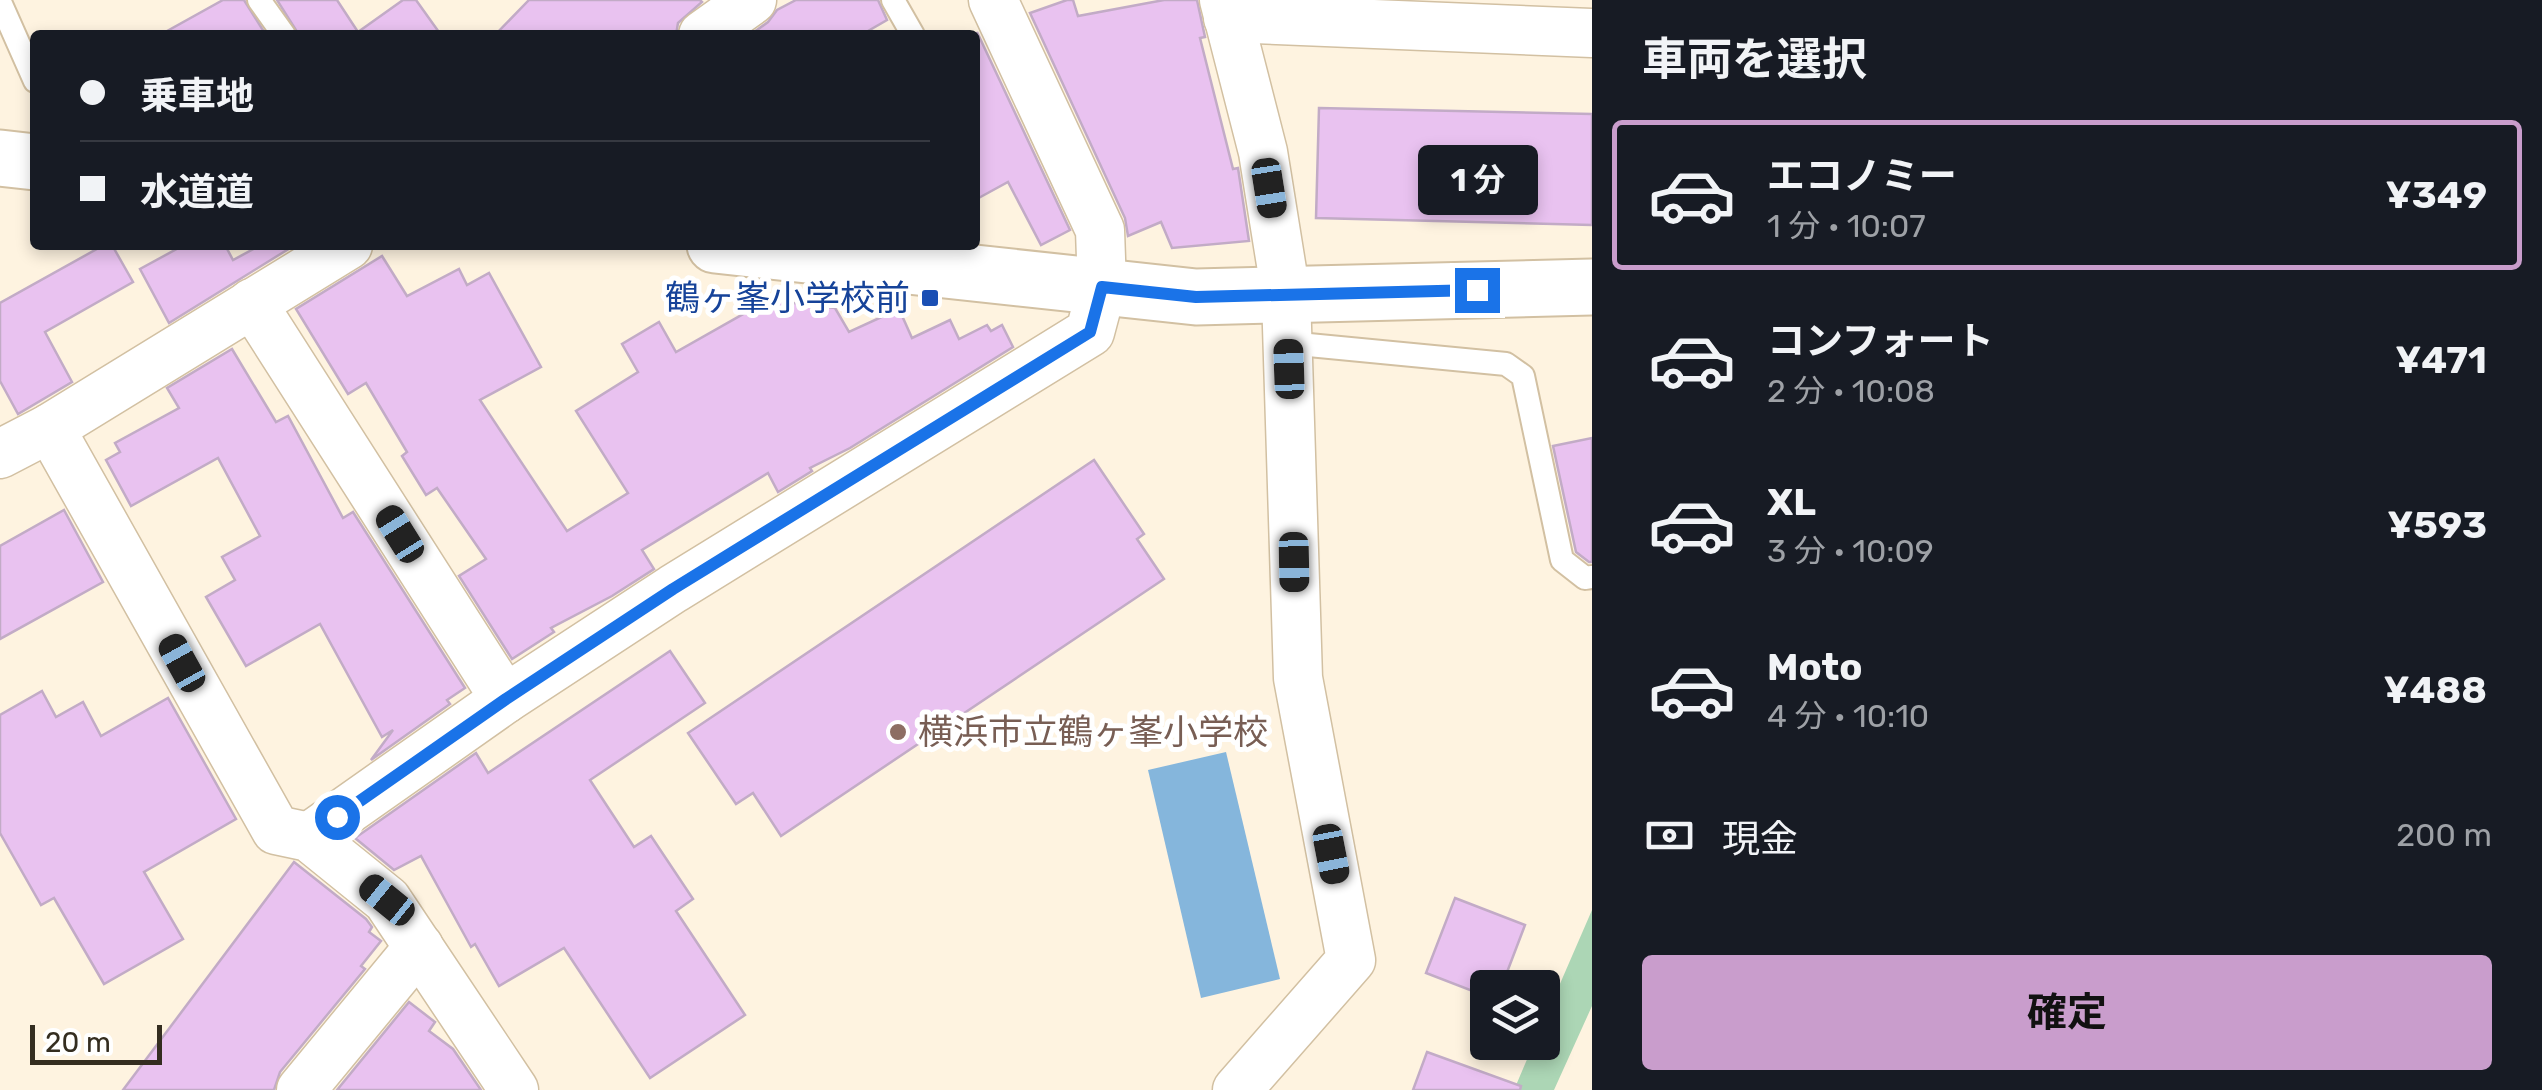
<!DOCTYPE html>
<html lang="ja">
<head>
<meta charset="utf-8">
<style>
	:root { --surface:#171b24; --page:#242831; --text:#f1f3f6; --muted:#9ea1a6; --line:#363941; --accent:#c99dcc }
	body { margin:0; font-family:Rubik,"Noto Sans JP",sans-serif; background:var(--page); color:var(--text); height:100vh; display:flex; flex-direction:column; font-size:38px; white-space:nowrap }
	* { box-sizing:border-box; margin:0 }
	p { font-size:32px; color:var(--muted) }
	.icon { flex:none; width:55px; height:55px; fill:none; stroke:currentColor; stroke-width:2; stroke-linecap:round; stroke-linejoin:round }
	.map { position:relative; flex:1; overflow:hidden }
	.details { display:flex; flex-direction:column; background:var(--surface); width:950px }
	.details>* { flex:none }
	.banner { position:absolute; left:30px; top:30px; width:950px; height:220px; border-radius:10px; box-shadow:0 5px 15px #0003; display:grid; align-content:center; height:220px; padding:0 50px; background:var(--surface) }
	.fabs { position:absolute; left:1470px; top:970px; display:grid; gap:20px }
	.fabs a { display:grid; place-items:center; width:90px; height:90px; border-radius:10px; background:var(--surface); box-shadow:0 5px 15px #0003; font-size:50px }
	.scale { position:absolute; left:30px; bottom:25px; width:132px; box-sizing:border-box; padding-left:10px; border:5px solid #342d20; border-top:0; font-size:28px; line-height:35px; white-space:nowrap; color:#342d20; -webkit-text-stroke:8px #fff; paint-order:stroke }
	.end { position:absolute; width:45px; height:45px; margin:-22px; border:12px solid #1a73e8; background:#fff; box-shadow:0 0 0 5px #fff }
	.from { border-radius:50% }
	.bubble { position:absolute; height:70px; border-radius:10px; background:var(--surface); box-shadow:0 5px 15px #0003; font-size:32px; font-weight:700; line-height:70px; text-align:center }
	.car { position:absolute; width:30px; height:60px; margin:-30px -15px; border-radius:12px; box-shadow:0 0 8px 2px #0007; background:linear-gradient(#222 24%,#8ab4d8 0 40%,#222 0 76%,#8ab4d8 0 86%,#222 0) }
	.banner b { display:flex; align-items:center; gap:35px; height:95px; font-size:38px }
	.banner b+b { border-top:2px solid var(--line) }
	.banner i { width:25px; height:25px; background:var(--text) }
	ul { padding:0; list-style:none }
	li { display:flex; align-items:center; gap:30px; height:150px; margin:0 20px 15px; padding:0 30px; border:5px solid transparent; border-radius:10px }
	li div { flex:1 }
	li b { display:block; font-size:38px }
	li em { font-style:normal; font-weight:700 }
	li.current { border-color:var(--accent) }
	li>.icon { width:90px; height:90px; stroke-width:1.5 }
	h2 { padding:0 50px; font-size:45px; line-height:120px }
	.pay { display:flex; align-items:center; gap:25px; height:110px; padding:0 50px; font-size:38px }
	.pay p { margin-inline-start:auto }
	.button { display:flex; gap:20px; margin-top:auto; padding:20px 50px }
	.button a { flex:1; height:115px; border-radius:10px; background:var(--accent); color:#111; font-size:40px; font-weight:700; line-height:115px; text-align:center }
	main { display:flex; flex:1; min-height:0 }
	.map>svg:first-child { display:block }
</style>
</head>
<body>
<main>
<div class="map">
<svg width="1592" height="1090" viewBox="0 0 1592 1090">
	<rect width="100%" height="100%" fill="#fef3e0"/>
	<path fill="#acd6b5" d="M1592,910V1006L1554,1090H1514L1534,1043L1542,1042L1543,1023Z"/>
	<path fill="#85b6dc" d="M1226,752L1280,979L1201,998L1148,770Z"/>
	<g fill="#e9c2f0" stroke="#c2abc6" stroke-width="2.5">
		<path d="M223,0H244L266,35H160Z"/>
		<path d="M277,0H337L358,32L403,0H416L441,35H299Z"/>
		<path d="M529,0H700L702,2L678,23L676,35H495Z"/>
		<path d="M796,0H878L887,20L861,35H750L768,22L777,10Z"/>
		<path d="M1067,0H1073L1078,16L1164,0H1197L1205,37L1200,38L1233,169L1238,168L1249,241L1172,248L1161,222L1128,236L1125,218L1030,13Z"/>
		<path d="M977,32L1070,230L1041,245L1008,182L975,200Z"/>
		<path d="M1319,108L1592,114V225L1316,218Z"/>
		<path d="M104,245H112L133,282L45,332L72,382L18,414L0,381V303Z"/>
		<path d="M184,245H225L233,260L261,245H295L169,323L140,269Z"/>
		<path d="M382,256L407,296L459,269L467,285L489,273L541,367L480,400L567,531L628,493L576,411L638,372L622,344L659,322L676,352L768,300L835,308L849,332L899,309L912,338L950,320L959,339L987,325L991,331L1002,325L1013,347L850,448L810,468L812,471L778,492L768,473L642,550L654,569L612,596L551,628L554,632L512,659L459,576L486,559L437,488L426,495L402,456L407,452L366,383L348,394L296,309Z"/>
		<path d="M232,349L276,422L288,416L343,518L353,512L465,688L447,700L450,704L371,760L393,730L382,737L320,624L246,666L206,597L235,580L222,557L260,536L218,458L131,506L106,460L120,452L115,443L179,408L167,388Z"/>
		<path d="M1592,438V562H1589L1576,552L1553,446Z"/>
		<path d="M1094,460L1144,534L1137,539L1164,579L781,836L753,793L736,804L688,733Z"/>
		<path d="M64,510L103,582L0,639V546Z"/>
		<path d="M670,651L705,703L590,780L634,847L651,836L693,899L676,911L745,1015L650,1078L564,948L499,986L475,944L471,947L421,856L394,870L355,838L476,753L488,773Z"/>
		<path d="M42,691L56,717L83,702L101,736L168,698L236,819L144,872L183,939L104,984L54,898L41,905L0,833V715Z"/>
		<path d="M294,862L366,919L372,927L369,932L381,941L361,966L365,969L280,1072L274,1090H123Z"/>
		<path d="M1455,898L1525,925L1501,988H1488V997L1426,973Z"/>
		<path d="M409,1002L435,1022L429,1031L453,1049L481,1090H337Z"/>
		<path d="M1427,1052L1521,1086L1520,1090H1413Z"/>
	</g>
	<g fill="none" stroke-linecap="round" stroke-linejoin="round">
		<defs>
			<g id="lane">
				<path d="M259,0L284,35"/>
				<path d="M893,0L913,35"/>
				<path d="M0,2L35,81"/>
				<path d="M1288,343L1506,364L1523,376L1562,560L1585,578L1592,577"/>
			</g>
			<g id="street">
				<path d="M1224,0L1263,152L1286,295L1298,678L1351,960L1237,1090"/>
				<path d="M1228,18L1592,33"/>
				<path d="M703,35L752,0"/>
				<path d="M252,303L505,699"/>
				<path d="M50,428L276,830L309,837L387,900L514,1090"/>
				<path d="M0,454L50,428L348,245"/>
				<path d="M309,837L505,699L673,589L1090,332L1102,287L1100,230L993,0"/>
				<path d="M301,1090L419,947"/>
			</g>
			<g id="secondary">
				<path d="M0,158L35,162"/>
				<path d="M715,245L1196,297L1592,287"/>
			</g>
		</defs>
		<use href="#lane" stroke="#d2c0a2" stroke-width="26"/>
		<use href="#street" stroke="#d2c0a2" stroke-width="51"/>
		<use href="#secondary" stroke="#d2c0a2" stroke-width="59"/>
		<use href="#lane" stroke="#fff" stroke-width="22"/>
		<use href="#street" stroke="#fff" stroke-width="48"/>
		<use href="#secondary" stroke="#fff" stroke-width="55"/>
	</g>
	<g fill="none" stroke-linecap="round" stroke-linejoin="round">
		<path stroke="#1a73e8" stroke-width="12" d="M337,817L506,699L673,589L1090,332L1102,287L1196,297L1477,290"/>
	</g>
	<rect fill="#1a4fb4" stroke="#fff" stroke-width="4" x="920" y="288" width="20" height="20" rx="5"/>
	<circle fill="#8d6e63" stroke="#fff" stroke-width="4" cx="898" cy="732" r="10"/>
	<g text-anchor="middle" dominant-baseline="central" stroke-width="10" stroke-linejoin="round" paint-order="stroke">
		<g font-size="35" fill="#164399" stroke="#fff" text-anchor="end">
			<text x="910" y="298">鶴ヶ峯小学校前</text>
		</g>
		<g font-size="35" fill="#785e54" stroke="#fff" text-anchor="start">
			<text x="918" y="732">横浜市立鶴ヶ峯小学校</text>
		</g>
	</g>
</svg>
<div class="fabs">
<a><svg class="icon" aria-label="layers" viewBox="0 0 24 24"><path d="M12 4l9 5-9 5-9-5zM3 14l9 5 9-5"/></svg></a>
</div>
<div class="scale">20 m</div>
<i class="end from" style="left:337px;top:817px"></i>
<i class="end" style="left:1477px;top:290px"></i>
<div class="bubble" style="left:1418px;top:145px;width:120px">1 分</div>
<i class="car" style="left:1269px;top:188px;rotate:171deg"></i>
<i class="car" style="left:1289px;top:369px;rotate:358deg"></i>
<i class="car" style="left:400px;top:534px;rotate:328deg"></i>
<i class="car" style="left:1294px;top:562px;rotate:179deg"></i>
<i class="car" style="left:182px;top:663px;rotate:331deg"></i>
<i class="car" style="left:1331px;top:854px;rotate:169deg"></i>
<i class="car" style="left:387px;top:900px;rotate:309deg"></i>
<div class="banner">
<b><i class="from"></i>乗車地</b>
<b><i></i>水道道</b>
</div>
</div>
<section class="details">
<h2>車両を選択</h2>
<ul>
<li class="current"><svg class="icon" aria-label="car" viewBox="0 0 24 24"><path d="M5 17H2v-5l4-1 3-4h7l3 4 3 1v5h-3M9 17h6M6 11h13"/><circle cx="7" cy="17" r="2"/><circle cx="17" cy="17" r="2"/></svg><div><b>エコノミー</b><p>1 分 · 10:07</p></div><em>¥349</em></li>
<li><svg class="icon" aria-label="car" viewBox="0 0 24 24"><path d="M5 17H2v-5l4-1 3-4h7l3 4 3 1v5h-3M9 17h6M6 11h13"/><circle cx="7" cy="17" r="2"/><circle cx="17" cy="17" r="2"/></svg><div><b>コンフォート</b><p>2 分 · 10:08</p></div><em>¥471</em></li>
<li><svg class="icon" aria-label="car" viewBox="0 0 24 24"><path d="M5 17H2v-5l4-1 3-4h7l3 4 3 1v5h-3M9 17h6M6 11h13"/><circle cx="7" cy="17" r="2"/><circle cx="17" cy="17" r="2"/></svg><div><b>XL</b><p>3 分 · 10:09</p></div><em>¥593</em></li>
<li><svg class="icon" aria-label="car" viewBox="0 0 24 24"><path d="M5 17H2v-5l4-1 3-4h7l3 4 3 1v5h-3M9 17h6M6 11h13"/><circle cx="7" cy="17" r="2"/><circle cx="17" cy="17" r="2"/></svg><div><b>Moto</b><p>4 分 · 10:10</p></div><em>¥488</em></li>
</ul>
<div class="pay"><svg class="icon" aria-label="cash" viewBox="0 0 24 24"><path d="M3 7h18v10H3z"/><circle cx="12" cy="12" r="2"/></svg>現金<p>200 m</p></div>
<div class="button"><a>確定</a></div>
</section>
</main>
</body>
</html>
